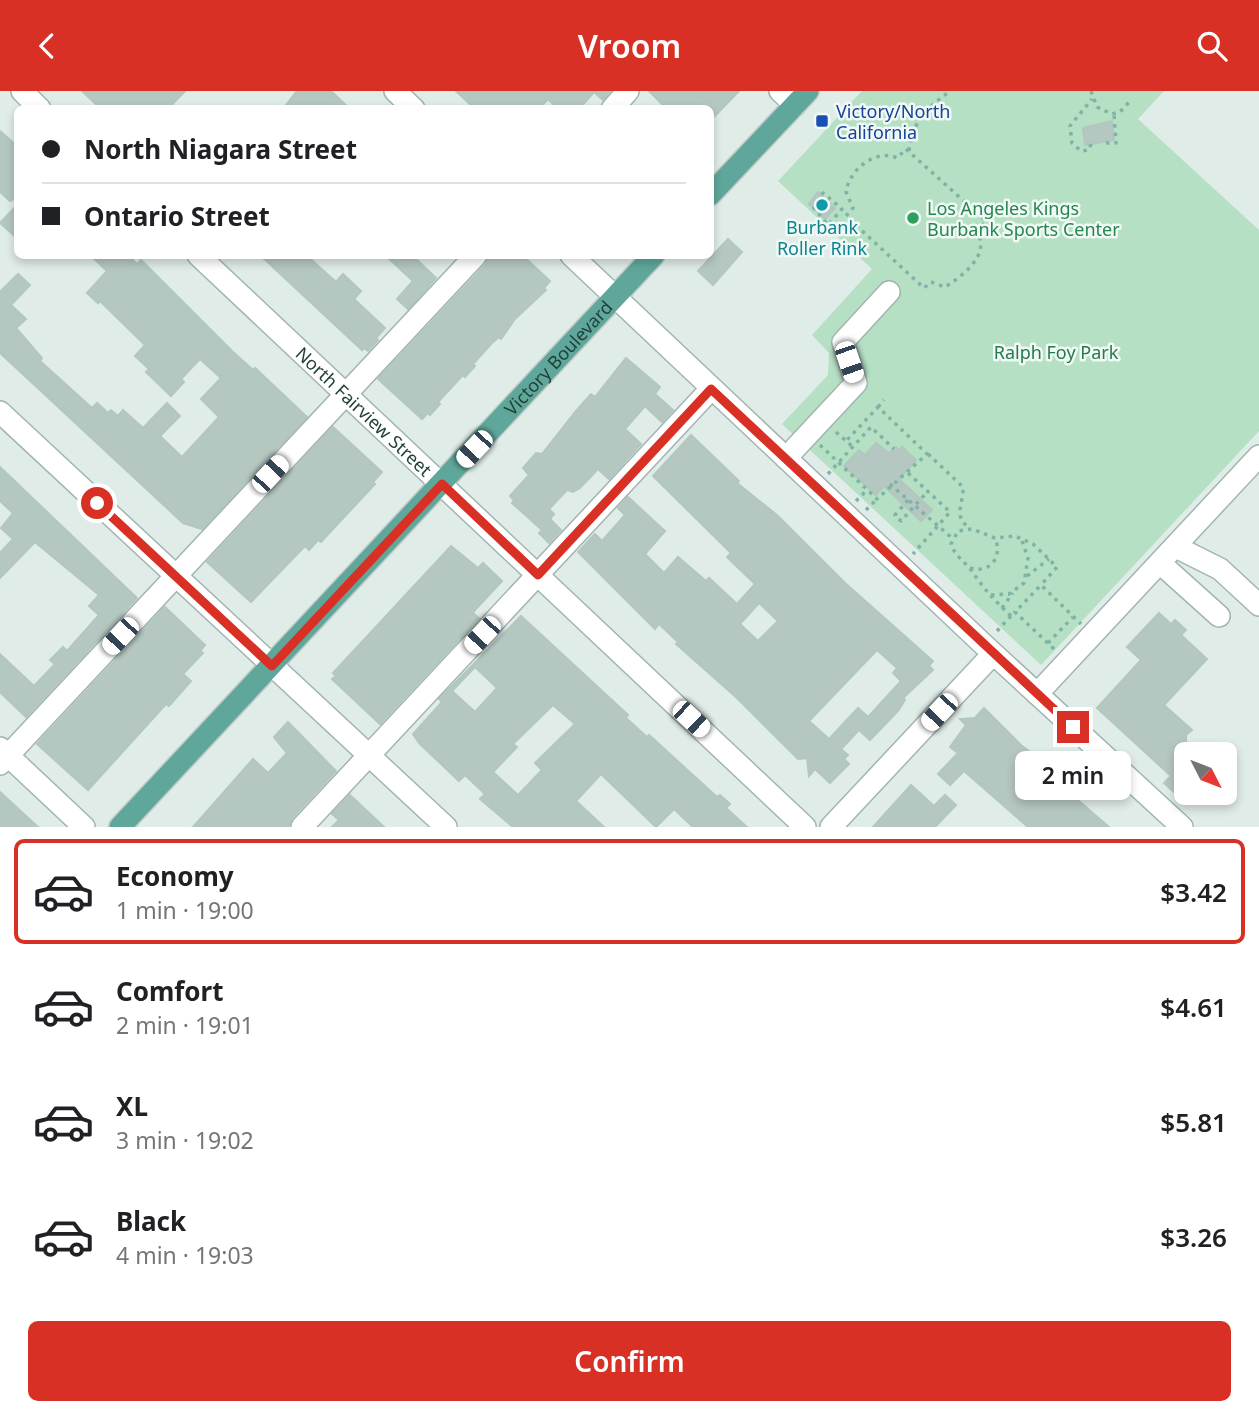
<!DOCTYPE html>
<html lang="en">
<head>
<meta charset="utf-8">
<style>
	:root { --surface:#fff; --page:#f2f2f2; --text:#202124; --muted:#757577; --line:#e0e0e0; --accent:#d93025 }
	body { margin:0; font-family:"Noto Sans",sans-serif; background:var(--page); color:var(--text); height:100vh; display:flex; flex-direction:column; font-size:26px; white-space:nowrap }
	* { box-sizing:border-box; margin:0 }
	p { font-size:23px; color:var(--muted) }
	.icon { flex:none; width:38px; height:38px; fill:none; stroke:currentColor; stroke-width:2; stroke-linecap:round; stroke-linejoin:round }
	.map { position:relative; height:736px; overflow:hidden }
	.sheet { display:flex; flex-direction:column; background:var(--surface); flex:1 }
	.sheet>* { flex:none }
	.guide { position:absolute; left:14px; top:14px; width:700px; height:154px; border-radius:10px; box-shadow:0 4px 10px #0003; display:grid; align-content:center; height:154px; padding:0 28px; background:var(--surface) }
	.needle { width:46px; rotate:132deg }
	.tools { position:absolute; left:1174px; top:651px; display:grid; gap:14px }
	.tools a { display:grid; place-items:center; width:63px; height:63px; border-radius:10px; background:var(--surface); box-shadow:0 4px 10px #0003; font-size:35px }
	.end { position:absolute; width:32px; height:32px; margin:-16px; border:9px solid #d93025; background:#fff; box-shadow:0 0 0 4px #fff }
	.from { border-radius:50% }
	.bubble { position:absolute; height:49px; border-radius:10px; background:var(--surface); box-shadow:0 4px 10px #0003; font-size:23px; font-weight:600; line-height:49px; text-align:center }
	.car { position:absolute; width:21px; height:42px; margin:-21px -10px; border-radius:9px; box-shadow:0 0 5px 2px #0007; background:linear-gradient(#fff 24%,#345 0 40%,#fff 0 76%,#345 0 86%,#fff 0) }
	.guide b { display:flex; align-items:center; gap:24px; height:66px; font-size:26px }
	.guide b+b { border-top:2px solid var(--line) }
	.guide i { width:18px; height:18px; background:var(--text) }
	ul { padding:12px 0 0; list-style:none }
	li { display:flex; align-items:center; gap:21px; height:105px; margin:0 14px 10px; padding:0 14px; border:4px solid transparent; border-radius:10px }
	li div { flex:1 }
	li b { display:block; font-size:26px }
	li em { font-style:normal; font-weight:600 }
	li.on { border-color:var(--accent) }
	li>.icon { width:63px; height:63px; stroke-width:1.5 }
	.cta { display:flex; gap:14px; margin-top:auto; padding:14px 28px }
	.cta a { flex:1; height:80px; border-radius:10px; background:var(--accent); color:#fff; font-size:28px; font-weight:600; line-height:80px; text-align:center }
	header { display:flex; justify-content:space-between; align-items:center; height:91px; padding:0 28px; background:var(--accent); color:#fff; font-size:32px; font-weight:600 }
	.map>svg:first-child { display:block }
</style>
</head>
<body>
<header><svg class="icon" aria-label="back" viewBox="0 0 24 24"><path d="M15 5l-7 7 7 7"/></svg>Vroom<svg class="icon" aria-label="search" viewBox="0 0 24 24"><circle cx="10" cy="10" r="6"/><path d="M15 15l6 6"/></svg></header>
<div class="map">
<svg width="1259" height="736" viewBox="0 0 1259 736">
	<rect width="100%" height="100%" fill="#e0ece8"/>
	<path fill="#b6e0c4" d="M862,0H1164L1138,28L1259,139V340L1041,574L782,333L828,284L829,262L812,244L872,178L778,90Z"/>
	<g fill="#b5c7c1" stroke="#b1c7bf" stroke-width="2" fill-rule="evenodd">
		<path d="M82,0H185L168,18H101Z"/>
		<path d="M297,0H331L350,18H283Z"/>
		<path d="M456,0H610L603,9L594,1L579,18H558L548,8L539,18H475Z"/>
		<path d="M649,0H739L710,30V18H667Z"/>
		<path d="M1112,30L1114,49L1085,54L1083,37Z"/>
		<path d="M0,40L18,56V106L10,110L0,101Z"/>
		<path d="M818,101L835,117L825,128L809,113Z"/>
		<path d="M18,113V148L0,132Z"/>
		<path d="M728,148L742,161L713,194L698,180Z"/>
		<path d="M90,164H127L137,173L141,169L232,260L253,279L255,277L307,326L202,438L183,432L0,262V201L18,183L30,194L11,214L26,228L16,237L42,267L40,270L92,317L97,312L108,322L111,319L118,325L123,319L143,337L167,312L180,325L160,345L182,366L219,326L201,308L221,287L200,268L181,288L184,291L171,305L146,281L149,278L135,265L145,254L100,210L98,212L87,202L107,180Z"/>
		<path d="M260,164H306L336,191L343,183L361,200L354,208L385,237L376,247L378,249L368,260L364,257L362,259Z"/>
		<path d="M385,164H412L436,187L408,218L397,208L413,190Z"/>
		<path d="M489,164H522L550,190L544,197L546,199L515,228L501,248L499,246L492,252L473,273L475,275L465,286L463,284L438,311L440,313L430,324L428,322L422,328L378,288L486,173Z"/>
		<path d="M626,267L660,296L655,303L673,319L662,331L645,315L625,338L641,353L609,388L598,378L580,397L573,401L567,399L549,418L554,423L550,428L561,439L549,452L539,442L542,439L512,412L514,409L510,405L529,384L523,377L536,362L542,363L576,320L591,303L595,306Z"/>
		<path d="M333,336L382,381L373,391L375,393L321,451L318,449L309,459L305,455L251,511L207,471Z"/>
		<path d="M691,344L739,390L737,392L778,425L845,492L933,570L929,575L933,579L903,607L905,609L898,620L870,649L859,639L841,658L848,664L844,668L849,673L830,692L815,678L809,685L807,667L798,668L737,607L676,553L678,551L659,533L655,538L578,461L595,443L602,450L625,424L618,417L628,406L665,440L645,463L664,482L678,466L706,490L709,487L737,513L755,493L727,466L731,462L653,385ZM759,512L778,530L758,550L740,533ZM877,559L897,577L893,582L901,590L868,626L858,617L829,648L809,630Z"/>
		<path d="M876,352L889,362L896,356L899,359L902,356L916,369L899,388L932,419L921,430L884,395L876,404L844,375L859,359L865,364Z"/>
		<path d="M0,376L137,507L26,626L0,601V563L34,595L55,573L50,569L63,556L67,560L99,524L89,515L99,504L35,451L0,487V462L13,448L1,437L13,422L0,410Z"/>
		<path d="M451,455L478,477L483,472L502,490L475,519L473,522L479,527L380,633L332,588L336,585L333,582Z"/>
		<path d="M165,516L205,554L200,560L203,562L183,583L191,590L169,615L166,613L88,699L37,653Z"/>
		<path d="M1159,522L1171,533L1175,529L1186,539L1181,544L1207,568L1164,614L1192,639L1186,644V712L1164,692L1171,685L1097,617L1141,569L1127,556Z"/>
		<path d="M521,525L628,624L626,627L647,646L649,644L717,706L720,704L730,713L726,717L747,736H693L674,718L656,736L601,683L576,710L604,736H513L480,708L485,703L465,684L459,690L419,652L413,643L442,611L439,608ZM475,576L497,597L475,621L452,600ZM553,614L575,633L535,672L542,679L518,704L493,681L517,656L513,653Z"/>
		<path d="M984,617L1021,654L1062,686L1058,692L1109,736H1028L964,680L950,694L938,683L958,662L950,656L966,634L960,628L975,627Z"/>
		<path d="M288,631L336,680L292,727L289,735L193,736L253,668L268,682L287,662L274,646Z"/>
		<path d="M911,694L934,715L945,704L956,714L935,736H873Z"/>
		<path d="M0,701L38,736H0Z"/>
		<path d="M350,704L384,736H332L339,729L332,723Z"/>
	</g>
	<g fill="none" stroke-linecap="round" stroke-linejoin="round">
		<defs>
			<g id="minor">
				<path d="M22,0L40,18"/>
				<path d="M395,0L414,18"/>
				<path d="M780,0L795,14"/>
				<path d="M612,18L628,0"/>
				<path id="s1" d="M198,164L805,736"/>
				<path d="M571,164L984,554L1182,736"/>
				<path d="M0,321L446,736"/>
				<path d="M786,367L856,292L843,251L889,201"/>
				<path d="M1176,456L1220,478L1259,514"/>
				<path d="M1160,472L1219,525"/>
				<path d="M1037,603L1259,365"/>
				<path d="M0,657L84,736"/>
				<path d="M0,673L476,164"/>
				<path d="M302,736L711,298"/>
				<path d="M831,736L993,563"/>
			</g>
			<g id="major">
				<path d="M710,104L808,0"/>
				<path id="s2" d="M120,736L654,164"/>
			</g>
		</defs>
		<use href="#minor" stroke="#a2b5b0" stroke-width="24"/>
		<use href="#major" stroke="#c0c9c7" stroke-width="24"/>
		<g stroke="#7db4a6" stroke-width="3.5" stroke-dasharray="3.5 5" stroke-linecap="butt">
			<path d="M1091,0L1097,16L1112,23L1120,21L1131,9"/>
			<path d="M1106,52H1116L1114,23"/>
			<path d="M1091,53L1089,59L1081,60L1072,52L1070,35L1092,8"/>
			<path d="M906,58L986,130L977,141C991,163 963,185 945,196L931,191L924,197L846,125L853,117L846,101C849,79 876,57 897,67Z"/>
			<path d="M909,60C913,29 926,18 950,0"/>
			<path d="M813,116L828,134L842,118L823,102L821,104"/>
			<path d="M878,316L884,309"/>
			<path d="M836,341L853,356"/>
			<path d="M820,354L877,408L927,363L878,316L846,350"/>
			<path d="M928,363L963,396C964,412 952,426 970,437"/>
			<path d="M908,382L950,421L913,463"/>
			<path d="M828,383L871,336L894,358"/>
			<path d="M890,393L952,447"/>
			<path d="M908,409L895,424L901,430L928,400"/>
			<path d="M856,410L867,399"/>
			<path d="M866,419L877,408"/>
			<path d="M970,477C990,483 1003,466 995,447"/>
			<path d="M1027,485L1049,468"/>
			<path d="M991,504L1009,503L1024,492L1028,467L1022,450"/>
			<path d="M1002,517L1013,502"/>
			<path d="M1011,525C993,508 985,499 971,479C964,470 955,465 951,453L958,440L972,438L995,447L1015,445L1033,453L1057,476L1041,494"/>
			<path d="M997,540L1011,525"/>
			<path d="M1048,552L1073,526"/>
			<path d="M1054,558L1015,521L1041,494L1081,533"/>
		</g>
		<use href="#minor" stroke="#fff" stroke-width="21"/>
		<use href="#major" stroke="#5fa79a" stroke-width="21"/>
	</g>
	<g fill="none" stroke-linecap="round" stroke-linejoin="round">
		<path stroke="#d93025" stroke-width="9" d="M97,412L272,575L442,393L538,484L711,298L1073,636"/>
	</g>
	<rect fill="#1a4fb4" stroke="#f0f9f5" stroke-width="2.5" x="815" y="23" width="14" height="14" rx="3.5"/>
	<circle fill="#0f9aa8" stroke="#f0f9f5" stroke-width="2.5" cx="822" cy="114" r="7"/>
	<circle fill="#2e9e5b" stroke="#f0f9f5" stroke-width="2.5" cx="913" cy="127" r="7"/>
	<g text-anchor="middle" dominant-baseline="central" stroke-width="5" stroke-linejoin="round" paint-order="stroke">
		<g font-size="18" fill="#164399" stroke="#f0f9f5" text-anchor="start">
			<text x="836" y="20">Victory/North<tspan x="836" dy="21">California</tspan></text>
		</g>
		<g font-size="18" fill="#27864d" stroke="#f0f9f5" text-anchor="start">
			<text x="927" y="117">Los Angeles Kings<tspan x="927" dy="21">Burbank Sports Center</tspan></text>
		</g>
		<g font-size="18" fill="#0d838f" stroke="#f0f9f5">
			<text x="822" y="136">Burbank<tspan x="822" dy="21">Roller Rink</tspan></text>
		</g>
		<g font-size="18" fill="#247a4c" stroke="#f0f9f5">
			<text x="1056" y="261">Ralph Foy Park</text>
		</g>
		<g font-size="18" fill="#1f3f38" stroke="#f0f9f5">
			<text stroke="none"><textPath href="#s2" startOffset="642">Victory Boulevard</textPath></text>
			<text stroke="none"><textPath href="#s1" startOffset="228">North Fairview Street</textPath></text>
		</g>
	</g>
</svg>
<div class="tools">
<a><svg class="needle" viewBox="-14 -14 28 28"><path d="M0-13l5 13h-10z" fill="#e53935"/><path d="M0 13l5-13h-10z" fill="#757577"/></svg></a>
</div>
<i class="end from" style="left:97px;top:412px"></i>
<i class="end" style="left:1073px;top:636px"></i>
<div class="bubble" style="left:1015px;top:660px;width:116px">2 min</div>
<i class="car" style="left:849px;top:271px;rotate:161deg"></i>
<i class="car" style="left:474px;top:358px;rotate:223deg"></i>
<i class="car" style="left:270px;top:383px;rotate:43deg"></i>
<i class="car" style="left:482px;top:544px;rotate:223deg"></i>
<i class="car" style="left:120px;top:545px;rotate:223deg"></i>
<i class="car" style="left:939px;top:621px;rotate:223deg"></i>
<i class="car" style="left:691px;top:628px;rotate:133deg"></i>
<div class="guide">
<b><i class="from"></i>North Niagara Street</b>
<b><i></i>Ontario Street</b>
</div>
</div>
<section class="sheet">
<ul>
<li class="on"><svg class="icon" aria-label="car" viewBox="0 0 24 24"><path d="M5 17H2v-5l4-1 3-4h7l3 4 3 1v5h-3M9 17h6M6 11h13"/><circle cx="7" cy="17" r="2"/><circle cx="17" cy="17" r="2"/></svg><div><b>Economy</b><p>1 min · 19:00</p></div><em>$3.42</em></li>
<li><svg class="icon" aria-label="car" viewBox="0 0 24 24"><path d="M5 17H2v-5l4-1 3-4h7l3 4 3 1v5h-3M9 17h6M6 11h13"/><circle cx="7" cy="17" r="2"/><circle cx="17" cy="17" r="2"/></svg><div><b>Comfort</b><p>2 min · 19:01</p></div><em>$4.61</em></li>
<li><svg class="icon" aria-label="car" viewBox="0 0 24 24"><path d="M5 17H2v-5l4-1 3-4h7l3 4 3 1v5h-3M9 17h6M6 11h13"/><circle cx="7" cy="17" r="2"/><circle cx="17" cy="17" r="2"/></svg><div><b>XL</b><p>3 min · 19:02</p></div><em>$5.81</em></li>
<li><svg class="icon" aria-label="car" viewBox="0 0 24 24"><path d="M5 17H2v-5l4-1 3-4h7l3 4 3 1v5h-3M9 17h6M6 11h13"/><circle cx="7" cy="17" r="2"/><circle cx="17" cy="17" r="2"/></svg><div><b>Black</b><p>4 min · 19:03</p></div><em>$3.26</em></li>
</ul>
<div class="cta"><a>Confirm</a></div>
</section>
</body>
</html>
